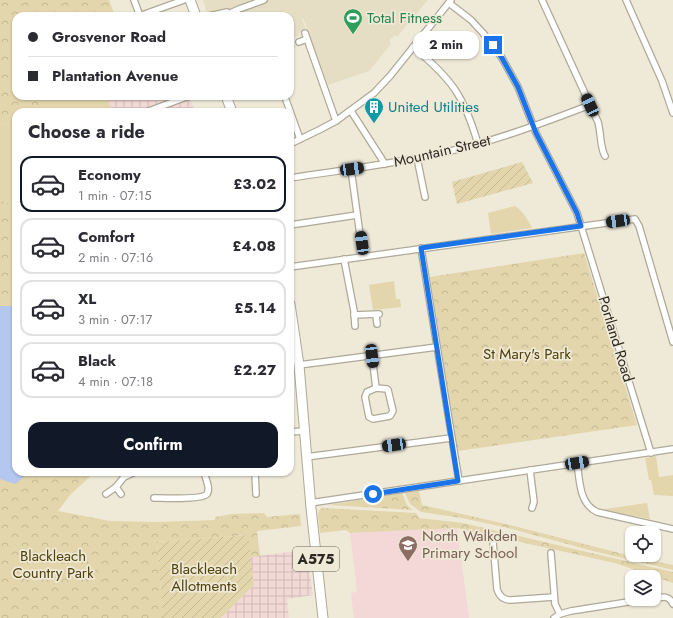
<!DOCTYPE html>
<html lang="en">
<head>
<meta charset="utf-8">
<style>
	:root { --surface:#fff; --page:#f7f7f7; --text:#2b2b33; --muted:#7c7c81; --line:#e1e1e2; --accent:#111827 }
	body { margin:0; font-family:Jost,sans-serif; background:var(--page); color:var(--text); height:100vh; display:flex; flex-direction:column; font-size:15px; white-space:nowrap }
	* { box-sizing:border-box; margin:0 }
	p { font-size:13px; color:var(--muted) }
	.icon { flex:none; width:22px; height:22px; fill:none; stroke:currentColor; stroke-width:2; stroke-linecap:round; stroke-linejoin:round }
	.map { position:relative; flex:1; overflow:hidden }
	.panel { position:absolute; left:12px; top:108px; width:282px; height:368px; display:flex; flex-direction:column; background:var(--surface); border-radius:12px; box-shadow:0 1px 3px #0004 }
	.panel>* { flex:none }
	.hud { position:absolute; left:12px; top:12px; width:282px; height:88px; border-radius:12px; box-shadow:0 1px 3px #0004; display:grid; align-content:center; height:88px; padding:0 16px; background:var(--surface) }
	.tools { position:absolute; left:625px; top:526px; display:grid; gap:8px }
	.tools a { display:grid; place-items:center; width:36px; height:36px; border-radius:8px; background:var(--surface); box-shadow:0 1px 3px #0004; font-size:20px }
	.end { position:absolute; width:18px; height:18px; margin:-9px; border:5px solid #1a73e8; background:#fff; box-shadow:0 0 0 2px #fff }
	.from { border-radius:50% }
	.bubble { position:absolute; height:28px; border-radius:12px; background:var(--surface); box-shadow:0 1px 3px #0004; font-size:13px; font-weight:700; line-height:28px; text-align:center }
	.car { position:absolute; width:12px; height:24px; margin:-12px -6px; border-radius:5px; box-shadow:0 0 3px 1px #0007; background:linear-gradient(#222 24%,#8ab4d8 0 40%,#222 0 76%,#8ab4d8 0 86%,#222 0) }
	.hud b { display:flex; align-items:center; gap:14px; height:38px; font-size:15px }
	.hud b+b { border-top:1px solid var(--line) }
	.hud i { width:10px; height:10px; background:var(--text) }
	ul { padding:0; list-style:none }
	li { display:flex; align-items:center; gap:12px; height:56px; margin:0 8px 6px; padding:0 8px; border:2px solid var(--line); border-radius:12px }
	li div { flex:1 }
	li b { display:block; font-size:15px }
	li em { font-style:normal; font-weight:700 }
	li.current { border-color:var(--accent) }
	li>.icon { width:36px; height:36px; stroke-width:1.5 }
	h2 { padding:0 16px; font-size:18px; line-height:48px }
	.cta { display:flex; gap:8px; margin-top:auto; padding:8px 16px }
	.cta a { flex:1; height:46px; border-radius:12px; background:var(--accent); color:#fff; font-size:16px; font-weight:700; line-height:46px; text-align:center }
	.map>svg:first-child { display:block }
</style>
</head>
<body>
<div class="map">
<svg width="673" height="618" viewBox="0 0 673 618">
	<defs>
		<pattern id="industrial-grid" width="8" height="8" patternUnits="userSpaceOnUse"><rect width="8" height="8" fill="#f3d9d6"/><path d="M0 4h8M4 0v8" fill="none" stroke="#d0bab7"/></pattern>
		<pattern id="forest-crowns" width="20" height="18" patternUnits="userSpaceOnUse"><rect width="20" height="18" fill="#e3d6ac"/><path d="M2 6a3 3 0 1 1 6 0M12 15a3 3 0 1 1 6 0" fill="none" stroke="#c3b894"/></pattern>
		<pattern id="garden-furrows" width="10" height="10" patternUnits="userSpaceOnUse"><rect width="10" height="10" fill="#e3d6ac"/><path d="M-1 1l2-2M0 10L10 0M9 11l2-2" fill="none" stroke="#c3b894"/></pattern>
	</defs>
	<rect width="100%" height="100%" fill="#efe9d8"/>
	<path fill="#e5ddc4" d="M203,0H428L397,37L395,35L389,41L391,44L369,71L328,85L303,18L302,19L306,30L298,33L299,36L293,38L296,47L290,49V16H208Z"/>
	<g fill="url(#industrial-grid)">
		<path d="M106,96H189L195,112H112Z"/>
		<path d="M304,550L306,560L308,562L313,595L287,599L289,618H221L254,585L250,557Z"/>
	</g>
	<path fill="#f3d8d7" d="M457,528L469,618H354L351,593L357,592L350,533Z"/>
	<g fill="#e3d6ac">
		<path d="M38,96H106L112,112H41Z"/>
		<path d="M16,121V206L2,201L0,198V126Z"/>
		<path d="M515,206C524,212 527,219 532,228L491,234L488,213Z"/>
		<path d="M394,281L396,299H400L401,307L373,310L369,285Z"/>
		<path d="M656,456L659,477L673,475V496L654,495L651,480H649L645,458Z"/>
		<path d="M647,503L650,519L605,510V509Z"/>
	</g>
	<g fill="url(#forest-crowns)">
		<path d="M0,0H109L115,16H16V96H38L42,112H16V121L0,126Z"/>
		<path d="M0,198L2,201L16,206V472H95L70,495L58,511L110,521L156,522L215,520V517L232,514L264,513L267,517L300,514L301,526L257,531L260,556L250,557L247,535L157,542L163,618H0Z"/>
		<path d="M584,253L637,425L458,451L430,277Z"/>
		<path d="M419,491L422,505L506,524L631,556L673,565V570L593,551L504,527L462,518L421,512L410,504L405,493Z"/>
		<path d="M402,493L407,505L413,510L329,505Z"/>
		<path d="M323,508L416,513L419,518L463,523L673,572V583L615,563L457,528L350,533L346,530L320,533L318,514L320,509Z"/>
	</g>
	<g fill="url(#garden-furrows)">
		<path d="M522,162L533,183L457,204L452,182Z"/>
		<path d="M248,535L254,585L221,618H163L157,542Z"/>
	</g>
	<path fill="#b4c8ef" d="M0,306H16V472H30L15,484L0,479Z"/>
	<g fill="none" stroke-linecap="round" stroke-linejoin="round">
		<defs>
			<g id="minor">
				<path d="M134,0L140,16"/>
				<path d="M542,0L598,122C601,132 600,148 605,156"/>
				<path d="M626,0L662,81L673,113"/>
				<path d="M449,3L471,20L483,33L502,58L518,87L536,133L577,213L651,453"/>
				<path d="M139,16L184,0"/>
				<path d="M209,16L227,12"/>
				<path d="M224,16L239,9L264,0"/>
				<path d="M305,33L336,121"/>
				<path d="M299,42L307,39"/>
				<path d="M413,47C452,79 464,96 478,144"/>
				<path d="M286,100L300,139"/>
				<path d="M351,111L385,164"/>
				<path d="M146,112L189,96"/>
				<path d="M290,144L319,130L336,121L374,93L390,76L451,0"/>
				<path d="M417,158L425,197"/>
				<path d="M351,169L363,257"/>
				<path d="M290,178C342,170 395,164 446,152C495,141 543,123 590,105"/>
				<path d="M290,225L357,215"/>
				<path d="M421,248L459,481"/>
				<path d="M344,259L354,311L355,326"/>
				<path d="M290,267L635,219L639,226L673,342"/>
				<path d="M354,315L379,314"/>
				<path d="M376,315L377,324"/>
				<path d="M372,356L376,388"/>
				<path d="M299,365L437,347"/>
				<path d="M376,388L387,389L388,390L393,411L390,416L373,419L369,417L365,397L367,392Z"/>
				<path d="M290,432L304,431"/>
				<path d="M306,457L451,438"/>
				<path d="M577,463C580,482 579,503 597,512L673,529"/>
				<path d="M530,470L534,502L532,508"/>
				<path d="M255,472L256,494"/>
				<path d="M116,487L121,494"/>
				<path d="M106,494L116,487L124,477L135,472"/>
				<path d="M154,498C162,498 202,500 207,494C211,488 205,478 204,472"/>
				<path d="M310,503L673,449"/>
				<path d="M493,542L497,589C499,596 503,600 511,600L554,597"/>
				<path d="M551,553L555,604L560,614"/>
				<path d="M654,598C662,597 669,595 673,604"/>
				<path d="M554,618L560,614L571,611L647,599"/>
			</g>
			<g id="primary">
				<path d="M190,0L196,16"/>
				<path d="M226,96L232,112"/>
				<path d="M290,304L299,365L311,508L323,618"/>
			</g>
		</defs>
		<use href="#minor" stroke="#aea998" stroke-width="8"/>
		<use href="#primary" stroke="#aea998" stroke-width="11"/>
		<use href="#minor" stroke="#fff" stroke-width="5.5"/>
		<use href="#primary" stroke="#fff" stroke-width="9"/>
	</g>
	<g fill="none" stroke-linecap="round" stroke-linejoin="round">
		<path stroke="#1a73e8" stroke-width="5" d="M373,494L458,481L421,248L581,226L577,213L536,133L518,87L502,58L493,45"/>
	</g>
	<defs>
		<symbol id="stadium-pin" viewBox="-11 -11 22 30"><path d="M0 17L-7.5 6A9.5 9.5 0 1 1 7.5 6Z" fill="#2e9e5b" stroke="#efe9d8"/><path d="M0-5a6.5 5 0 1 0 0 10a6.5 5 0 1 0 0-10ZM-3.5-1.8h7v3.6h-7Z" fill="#fff"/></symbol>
		<symbol id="building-pin" viewBox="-11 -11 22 30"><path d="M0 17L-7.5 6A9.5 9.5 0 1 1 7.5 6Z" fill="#0f9aa8" stroke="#efe9d8"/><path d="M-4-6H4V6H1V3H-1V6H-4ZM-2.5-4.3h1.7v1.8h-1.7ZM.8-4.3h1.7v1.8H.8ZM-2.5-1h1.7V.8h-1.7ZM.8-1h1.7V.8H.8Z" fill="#fff"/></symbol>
		<symbol id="school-pin" viewBox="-11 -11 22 30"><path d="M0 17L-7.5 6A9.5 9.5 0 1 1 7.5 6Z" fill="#8d6e63" stroke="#efe9d8"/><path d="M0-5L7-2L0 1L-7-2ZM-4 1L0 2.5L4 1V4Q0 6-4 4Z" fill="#fff"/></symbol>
	</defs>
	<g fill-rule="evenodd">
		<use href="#stadium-pin" x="342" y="7" width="22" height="30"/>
		<use href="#building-pin" x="363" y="96" width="22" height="30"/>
		<use href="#school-pin" x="397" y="534" width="22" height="30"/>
	</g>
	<g text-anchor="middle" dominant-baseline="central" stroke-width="3.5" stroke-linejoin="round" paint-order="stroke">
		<rect fill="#efe9d8" stroke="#666359" stroke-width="1" x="293" y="547" width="46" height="24" rx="3"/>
		<g font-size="14" font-weight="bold" fill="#2b2922">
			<text x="316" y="559">A575</text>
		</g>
		<g font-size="15" fill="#27864d" stroke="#efe9d8" text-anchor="start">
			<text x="367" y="18">Total Fitness</text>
		</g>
		<g font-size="15" fill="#0d838f" stroke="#efe9d8" text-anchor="start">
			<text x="388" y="107">United Utilities</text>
		</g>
		<g font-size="15" fill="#2b2922" stroke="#efe9d8">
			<text transform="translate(442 151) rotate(-13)">Mountain Street</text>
			<text transform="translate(616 339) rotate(73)">Portland Road</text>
		</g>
		<g font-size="15" fill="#50410c" stroke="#efe9d8">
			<text x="527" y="354">St Mary's Park</text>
			<text x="53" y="556">Blackleach<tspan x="53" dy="17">Country Park</tspan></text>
			<text x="204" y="569">Blackleach<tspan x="204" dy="17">Allotments</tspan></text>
		</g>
		<g font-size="15" fill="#785e54" stroke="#efe9d8" text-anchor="start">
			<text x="422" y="536">North Walkden<tspan x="422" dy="17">Primary School</tspan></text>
		</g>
	</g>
</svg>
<div class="tools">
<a><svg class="icon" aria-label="locate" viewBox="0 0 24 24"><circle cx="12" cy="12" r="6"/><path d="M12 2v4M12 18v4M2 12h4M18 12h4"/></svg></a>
<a><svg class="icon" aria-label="layers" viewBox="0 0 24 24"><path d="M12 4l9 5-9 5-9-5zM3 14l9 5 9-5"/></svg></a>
</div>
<i class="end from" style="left:373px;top:494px"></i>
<i class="end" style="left:493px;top:45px"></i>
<div class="bubble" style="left:413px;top:31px;width:66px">2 min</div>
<i class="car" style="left:590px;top:105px;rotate:335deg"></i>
<i class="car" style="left:352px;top:169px;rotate:82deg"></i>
<i class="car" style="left:618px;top:221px;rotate:262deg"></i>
<i class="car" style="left:362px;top:243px;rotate:352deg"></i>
<i class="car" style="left:372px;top:356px;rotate:173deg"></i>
<i class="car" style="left:394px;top:445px;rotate:262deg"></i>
<i class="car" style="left:577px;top:463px;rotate:81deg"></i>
<div class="hud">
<b><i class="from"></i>Grosvenor Road</b>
<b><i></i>Plantation Avenue</b>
</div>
<section class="panel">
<h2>Choose a ride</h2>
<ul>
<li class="current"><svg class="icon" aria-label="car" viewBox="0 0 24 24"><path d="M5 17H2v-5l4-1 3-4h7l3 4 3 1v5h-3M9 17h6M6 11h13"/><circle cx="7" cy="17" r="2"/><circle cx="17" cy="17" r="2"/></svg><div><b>Economy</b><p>1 min · 07:15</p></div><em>£3.02</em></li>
<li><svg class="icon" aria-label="car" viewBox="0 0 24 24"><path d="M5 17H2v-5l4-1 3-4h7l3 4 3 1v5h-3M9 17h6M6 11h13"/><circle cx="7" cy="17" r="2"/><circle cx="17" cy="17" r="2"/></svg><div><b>Comfort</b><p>2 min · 07:16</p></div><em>£4.08</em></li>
<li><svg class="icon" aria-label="car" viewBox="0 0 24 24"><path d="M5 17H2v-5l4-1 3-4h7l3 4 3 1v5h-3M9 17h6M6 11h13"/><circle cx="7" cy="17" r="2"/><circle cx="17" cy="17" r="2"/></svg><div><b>XL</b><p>3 min · 07:17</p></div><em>£5.14</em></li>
<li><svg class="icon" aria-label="car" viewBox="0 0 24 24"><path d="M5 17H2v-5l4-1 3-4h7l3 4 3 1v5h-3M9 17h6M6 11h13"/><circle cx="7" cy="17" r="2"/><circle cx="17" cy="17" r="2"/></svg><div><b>Black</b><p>4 min · 07:18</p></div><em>£2.27</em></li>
</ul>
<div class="cta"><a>Confirm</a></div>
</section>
</div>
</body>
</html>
